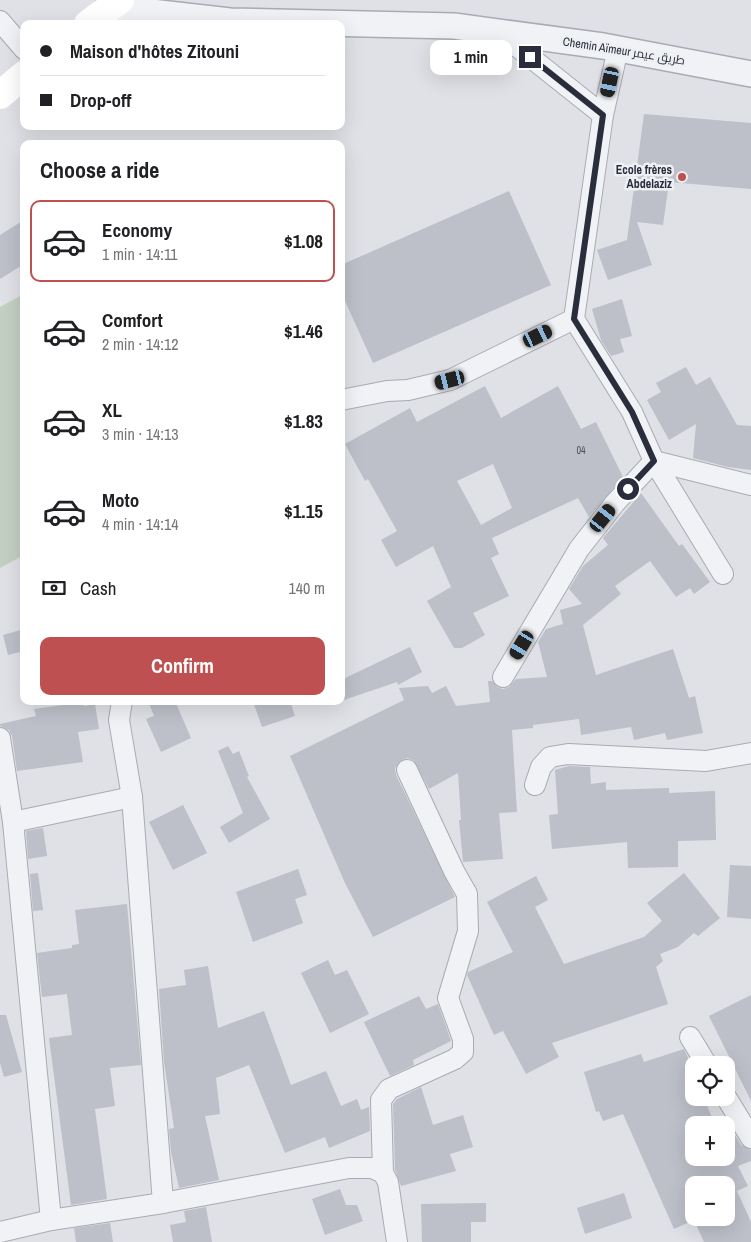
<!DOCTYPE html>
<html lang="en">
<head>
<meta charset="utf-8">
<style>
	:root { --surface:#fff; --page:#f2f2f2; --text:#202124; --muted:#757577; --line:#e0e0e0; --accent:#bf5051 }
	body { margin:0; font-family:"Archivo Narrow",Cairo,sans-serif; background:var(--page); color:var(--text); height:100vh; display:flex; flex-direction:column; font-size:19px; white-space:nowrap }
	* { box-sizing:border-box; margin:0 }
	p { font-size:16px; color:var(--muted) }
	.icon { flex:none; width:28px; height:28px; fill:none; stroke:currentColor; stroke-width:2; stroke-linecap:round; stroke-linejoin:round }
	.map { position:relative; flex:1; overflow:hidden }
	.sheet { position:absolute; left:20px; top:140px; width:325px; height:565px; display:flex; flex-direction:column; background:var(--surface); border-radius:10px; box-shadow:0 5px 20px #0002 }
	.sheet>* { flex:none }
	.hud { position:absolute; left:20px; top:20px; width:325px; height:110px; border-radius:10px; box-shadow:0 5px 20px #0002; display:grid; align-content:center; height:110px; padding:0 20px; background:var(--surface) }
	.controls { position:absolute; left:685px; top:1056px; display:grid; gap:10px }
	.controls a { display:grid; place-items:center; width:50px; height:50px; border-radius:10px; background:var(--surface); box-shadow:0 5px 20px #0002; font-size:25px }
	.end { position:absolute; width:22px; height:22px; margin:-11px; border:6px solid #292d3c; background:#fff; box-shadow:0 0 0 2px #fff }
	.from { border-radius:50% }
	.bubble { position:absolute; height:35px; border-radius:10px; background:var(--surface); box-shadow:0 5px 20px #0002; font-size:16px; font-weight:800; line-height:35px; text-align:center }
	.car { position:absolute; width:15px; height:30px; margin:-15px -8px; border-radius:6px; box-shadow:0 0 4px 1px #0007; background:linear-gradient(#222 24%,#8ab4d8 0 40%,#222 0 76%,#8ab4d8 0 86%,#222 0) }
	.hud b { display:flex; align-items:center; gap:18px; height:48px; font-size:19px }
	.hud b+b { border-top:1px solid var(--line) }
	.hud i { width:12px; height:12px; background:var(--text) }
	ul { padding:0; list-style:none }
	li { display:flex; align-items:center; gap:15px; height:82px; margin:0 10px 8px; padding:0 10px; border:2px solid transparent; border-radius:10px }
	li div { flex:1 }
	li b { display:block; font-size:19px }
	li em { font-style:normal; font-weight:800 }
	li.active { border-color:var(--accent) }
	li>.icon { width:45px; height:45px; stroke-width:1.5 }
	h2 { padding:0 20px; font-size:22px; line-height:60px }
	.pay { display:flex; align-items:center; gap:12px; height:55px; padding:0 20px; font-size:19px }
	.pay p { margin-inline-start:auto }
	.action { display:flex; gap:10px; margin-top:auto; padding:10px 20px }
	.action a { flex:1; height:58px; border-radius:10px; background:var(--accent); color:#fff; font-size:20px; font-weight:800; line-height:58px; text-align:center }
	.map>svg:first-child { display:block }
</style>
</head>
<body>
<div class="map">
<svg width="751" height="1242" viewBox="0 0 751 1242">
	<rect width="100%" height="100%" fill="#dfe1e6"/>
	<path fill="#c2cfc1" d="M24,294V555L0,568V307Z"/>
	<g fill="#bdbfc9" fill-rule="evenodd">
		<path d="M644,114L751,123V189L669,182L663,225L637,222L652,265L608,280L597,250L627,240Z"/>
		<path d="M509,191L551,285L373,363L341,292V265Z"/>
		<path d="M24,220V264L0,279V235Z"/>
		<path d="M622,299L632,336L620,339L624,352L611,356L601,340L592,309Z"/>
		<path d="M686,367L696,385L710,377L737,425L751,426V470L728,467L693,458L696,424L669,440L647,400L661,392L656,383Z"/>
		<path d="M485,386L501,418L558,386L581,429L596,422L623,477L589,517L578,498L492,538L499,554L491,558L509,596L473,613L485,635L462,648H454L427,601L451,587L433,546L396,567L381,540L397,531L368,479L365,481L345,444L410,408L417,422ZM493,464L512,508L481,525L457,481Z"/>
		<path d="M641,493L679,546L682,544L710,582L694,594L690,588L676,597L650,561L615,586L621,594L583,625L596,675L673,649L689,698L695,696L703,733L667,740L665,733L634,740L631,727L581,735L579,719L533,725V728L512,730L517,812L499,813L503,859L463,862L459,820H461L458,773L429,789L414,761L408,758L402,760L395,768L396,775L455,897L373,937L345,883L290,756L404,700L399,688L428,686L432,693L446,686L456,706L490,702L488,681H492L497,687L503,689L509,687L516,679L547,677L538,642L546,629L563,624L560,610L582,604L569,589L583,566L608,545L603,538Z"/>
		<path d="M24,629V651L8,655L3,635Z"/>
		<path d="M410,647L422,672L398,685L397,682L341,701V680Z"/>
		<path d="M63,701H83L84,706L95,704L99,729L78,732L83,762L17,771L12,736L9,730L0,726V724L36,716L34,709L63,705Z"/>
		<path d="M148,701H175L191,738L161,752L146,719L154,716Z"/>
		<path d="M253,701H290L295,716L262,727Z"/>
		<path d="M228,746L233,754L239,751L249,776L247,777L270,819L229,843L220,827L243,813L218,751Z"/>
		<path d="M569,766L590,767L591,784L606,782V790L669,788V793L715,791L716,840L678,841V867L628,868L627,842L552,849L549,815L558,814L555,770Z"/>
		<path d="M183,805L207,853L173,870L149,822Z"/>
		<path d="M43,828L47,856L28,859L26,831Z"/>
		<path d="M730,865L751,866V919L727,917Z"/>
		<path d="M298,869L307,895L295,899L303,923L253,942L236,892Z"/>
		<path d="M38,873L43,910L33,911L30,874Z"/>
		<path d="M684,873L720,918L698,936L694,933L678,947L660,954L663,961L656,967L668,1004L552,1043L559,1057L526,1074L503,1031L494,1035L467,975L468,972L513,952L487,902L536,876L548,900L535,907L564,964L644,937L662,921L647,903Z"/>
		<path d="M127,904L141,1065L110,1068L115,1106L95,1109L107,1199L71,1205L49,1038L72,1035L67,994L42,997L37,953L72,948V945L79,944L75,910Z"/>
		<path d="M328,960L335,975L347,970L369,1014L330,1033L301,973Z"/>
		<path d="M208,966L218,1028L264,1011L291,1085L326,1071L341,1106L357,1099L361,1110L369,1107L370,1131L329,1148L325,1137L285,1153L249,1065L216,1078L220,1114L205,1116L219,1180L179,1188L171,1152L169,1129L174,1128L164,1062L159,989L186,985L184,970Z"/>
		<path d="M751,995V1101L709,1016Z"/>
		<path d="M419,996L426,1009L438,1004L451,1041L413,1060L414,1065L390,1076L364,1022Z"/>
		<path d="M0,1015H6L22,1072L4,1077L0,1063Z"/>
		<path d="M684,1049L694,1071V1098H704L715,1125H694V1158H726V1133L732,1130L741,1145L751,1150V1161L738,1166L748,1186L737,1191L751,1222V1242H704L694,1220L674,1229L623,1114L603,1121L599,1111L596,1112L584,1072L641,1054L644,1062ZM694,1185H726V1218H694Z"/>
		<path d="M421,1087L433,1125L463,1115L473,1147L450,1154L456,1171L401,1186L395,1170L393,1104L397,1099Z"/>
		<path d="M340,1189L346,1205H357L363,1221L325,1235L312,1199Z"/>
		<path d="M624,1193L632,1218L585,1234L577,1208Z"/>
		<path d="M486,1203V1222H471V1242H422L421,1204Z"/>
		<path d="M206,1207L212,1242H173L170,1225L186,1222L184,1211Z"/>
		<path d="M110,1223L113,1242H76L74,1228Z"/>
	</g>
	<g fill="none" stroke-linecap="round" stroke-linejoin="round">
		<defs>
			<g id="minor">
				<path d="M0,21L24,49"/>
				<path d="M501,34L603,115"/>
				<path d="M618,49L603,115L574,319L632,412L654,461L723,574"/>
				<path d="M341,400L387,391L408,390L450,380L574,319"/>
				<path d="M503,677L579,549L615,503L654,461L751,485"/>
				<path d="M0,738L13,822L51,1220"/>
				<path d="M535,785L541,767L550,757L568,754L706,761L751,753"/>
				<path d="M13,822L132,797"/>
				<path d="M690,1037L707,1065"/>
				<path d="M726,1097L751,1138"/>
				<path d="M383,1173L381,1100L389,1089L455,1059L463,1052V1039L448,998L468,931L467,894L454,871L407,770"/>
				<path d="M163,1203L349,1168H372L383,1173L388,1182L397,1242"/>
				<path d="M0,1232L51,1220L163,1203L132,797L119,720L122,701"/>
			</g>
			<path id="tertiary" d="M108,7L230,21L454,26L603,46L751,74"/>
		</defs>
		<use href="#minor" stroke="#a8abb3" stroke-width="22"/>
		<use href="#tertiary" stroke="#a8abb3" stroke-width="28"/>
		<use href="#minor" stroke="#f1f2f5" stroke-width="20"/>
		<use href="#tertiary" stroke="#f1f2f5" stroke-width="25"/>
		<g stroke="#fff" stroke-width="28">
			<path d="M88,24L120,0"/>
			<path d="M0,95L24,75"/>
		</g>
	</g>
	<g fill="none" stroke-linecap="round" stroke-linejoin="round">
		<path stroke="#292d3c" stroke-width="6" d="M530,57L603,115L574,319L632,412L654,461L628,489"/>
	</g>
	<circle fill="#bf5051" stroke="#eef0f4" stroke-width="2" cx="682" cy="177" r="5"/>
	<g text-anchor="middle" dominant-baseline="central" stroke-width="5" stroke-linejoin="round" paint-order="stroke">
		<g font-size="10" fill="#4e525f">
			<text x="581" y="450">04</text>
		</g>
		<g font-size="12" fill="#292d3c" stroke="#eef0f4">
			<text transform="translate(624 51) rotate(9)">Chemin Aïmeur طريق عيمر</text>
		</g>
		<g font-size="12" font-weight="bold" fill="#292d3c" stroke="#eef0f4" text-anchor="end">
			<text x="672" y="170">Ecole frères<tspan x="672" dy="14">Abdelaziz</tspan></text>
		</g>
	</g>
</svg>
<div class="controls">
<a><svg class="icon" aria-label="locate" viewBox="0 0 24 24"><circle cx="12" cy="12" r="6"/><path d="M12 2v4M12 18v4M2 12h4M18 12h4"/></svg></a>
<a>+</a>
<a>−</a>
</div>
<i class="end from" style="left:628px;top:489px"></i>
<i class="end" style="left:530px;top:57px"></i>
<div class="bubble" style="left:430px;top:40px;width:82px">1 min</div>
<i class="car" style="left:610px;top:82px;rotate:192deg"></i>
<i class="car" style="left:538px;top:336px;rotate:64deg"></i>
<i class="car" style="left:450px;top:380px;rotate:256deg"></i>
<i class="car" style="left:603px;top:518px;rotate:39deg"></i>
<i class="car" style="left:522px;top:645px;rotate:211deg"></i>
<div class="hud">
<b><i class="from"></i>Maison d'hôtes Zitouni</b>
<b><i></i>Drop-off</b>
</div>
<section class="sheet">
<h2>Choose a ride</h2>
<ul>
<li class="active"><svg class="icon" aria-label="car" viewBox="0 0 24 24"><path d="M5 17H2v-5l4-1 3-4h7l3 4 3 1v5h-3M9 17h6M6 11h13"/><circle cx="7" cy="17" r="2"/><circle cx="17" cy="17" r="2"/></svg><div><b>Economy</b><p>1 min · 14:11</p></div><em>$1.08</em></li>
<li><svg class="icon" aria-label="car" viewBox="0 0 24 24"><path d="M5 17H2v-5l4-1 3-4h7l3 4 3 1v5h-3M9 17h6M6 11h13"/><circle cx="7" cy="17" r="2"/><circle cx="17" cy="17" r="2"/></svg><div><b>Comfort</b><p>2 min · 14:12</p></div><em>$1.46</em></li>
<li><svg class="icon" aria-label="car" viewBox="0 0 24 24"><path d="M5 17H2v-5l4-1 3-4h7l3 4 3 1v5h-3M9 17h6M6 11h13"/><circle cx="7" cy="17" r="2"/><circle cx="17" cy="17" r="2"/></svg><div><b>XL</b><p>3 min · 14:13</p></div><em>$1.83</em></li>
<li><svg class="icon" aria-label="car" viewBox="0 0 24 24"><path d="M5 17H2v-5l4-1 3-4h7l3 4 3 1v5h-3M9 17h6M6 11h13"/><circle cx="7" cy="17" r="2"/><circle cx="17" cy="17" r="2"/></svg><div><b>Moto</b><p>4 min · 14:14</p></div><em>$1.15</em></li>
</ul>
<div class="pay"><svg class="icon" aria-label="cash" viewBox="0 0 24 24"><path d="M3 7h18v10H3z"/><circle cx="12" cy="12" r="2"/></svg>Cash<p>140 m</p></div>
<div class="action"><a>Confirm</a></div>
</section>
</div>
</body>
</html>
